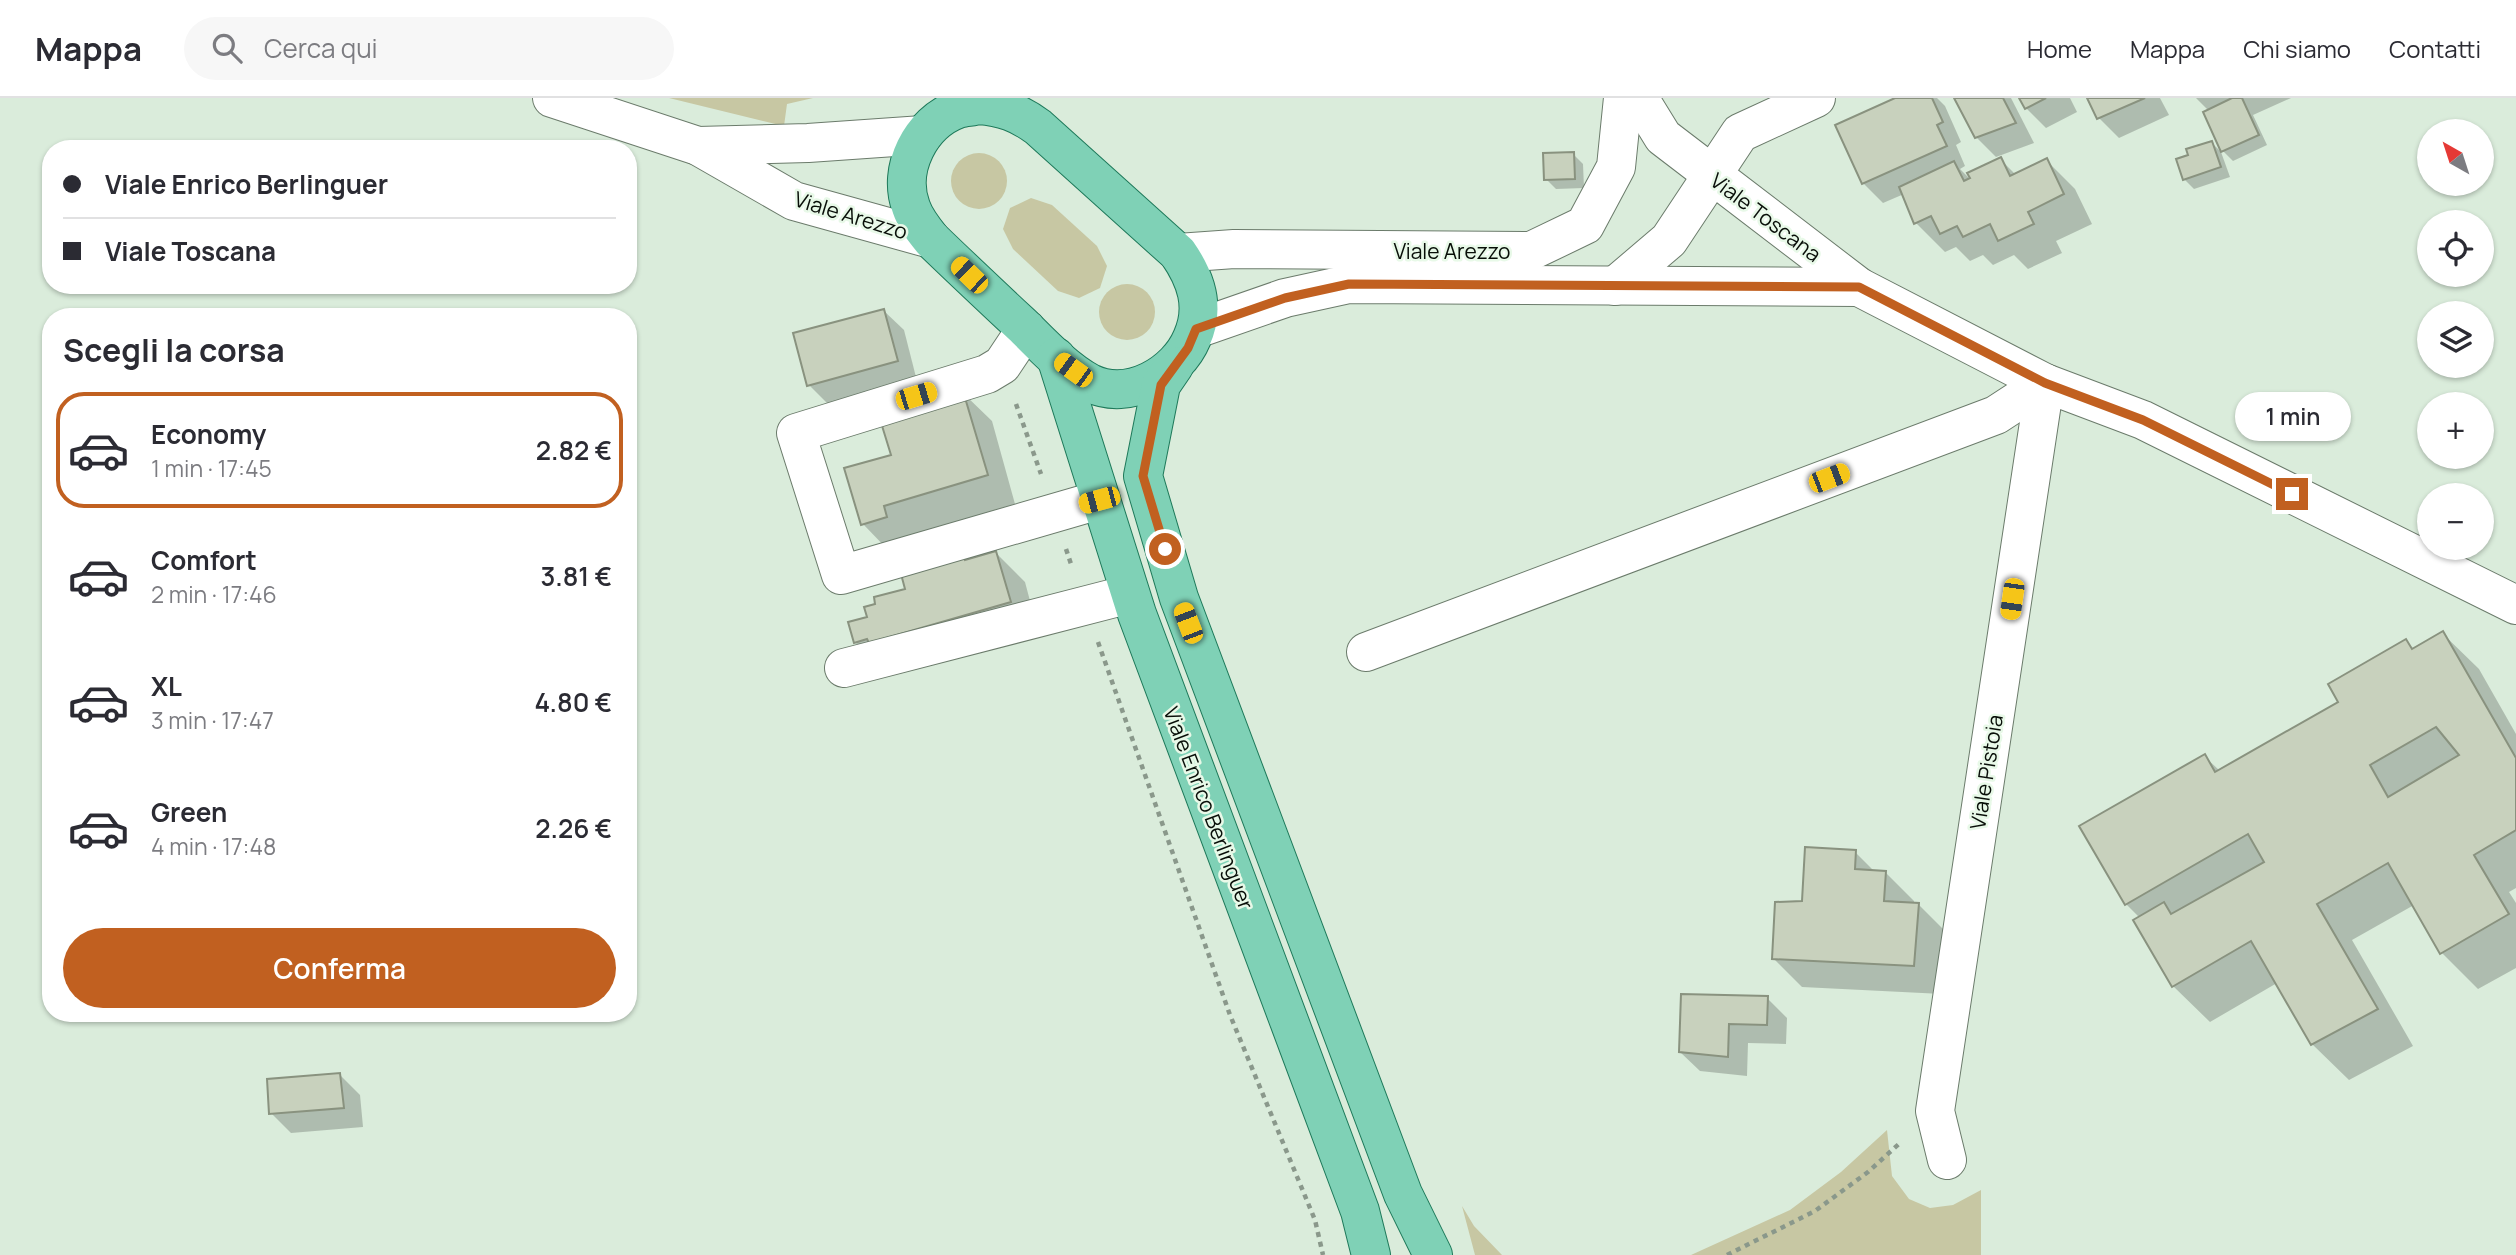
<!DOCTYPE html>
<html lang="it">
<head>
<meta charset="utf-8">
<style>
	:root { --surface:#fff; --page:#f7f7f7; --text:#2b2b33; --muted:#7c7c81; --line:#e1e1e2; --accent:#c16020 }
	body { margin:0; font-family:Manrope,sans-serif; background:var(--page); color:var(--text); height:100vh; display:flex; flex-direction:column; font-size:26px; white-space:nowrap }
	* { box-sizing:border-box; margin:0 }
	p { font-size:23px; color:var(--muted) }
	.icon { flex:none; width:38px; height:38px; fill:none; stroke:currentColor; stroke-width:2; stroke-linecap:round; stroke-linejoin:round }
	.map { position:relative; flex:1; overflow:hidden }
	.side { position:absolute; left:42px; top:210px; width:595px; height:714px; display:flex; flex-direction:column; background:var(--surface); border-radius:28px; box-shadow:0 2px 5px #0004 }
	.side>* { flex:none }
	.hud { position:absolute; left:42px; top:42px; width:595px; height:154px; border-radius:28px; box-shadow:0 2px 5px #0004; display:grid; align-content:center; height:154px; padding:0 21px; background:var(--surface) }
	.needle { width:46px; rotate:321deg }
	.controls { position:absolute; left:2417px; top:21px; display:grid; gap:14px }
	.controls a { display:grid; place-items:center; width:77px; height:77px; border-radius:50%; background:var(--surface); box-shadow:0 2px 5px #0004; font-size:35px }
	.end { position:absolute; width:32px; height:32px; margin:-16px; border:9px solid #c16020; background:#fff; box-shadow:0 0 0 4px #fff }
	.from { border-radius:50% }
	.bubble { position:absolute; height:49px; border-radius:24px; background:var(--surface); box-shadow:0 2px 5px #0004; font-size:23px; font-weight:600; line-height:49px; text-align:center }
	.car { position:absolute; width:21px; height:42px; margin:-21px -10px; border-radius:9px; box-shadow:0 0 5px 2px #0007; background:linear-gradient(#f5c518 24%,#345 0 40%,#f5c518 0 76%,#345 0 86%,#f5c518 0) }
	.hud b { display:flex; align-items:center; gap:24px; height:66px; font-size:26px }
	.hud b+b { border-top:2px solid var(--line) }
	.hud i { width:18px; height:18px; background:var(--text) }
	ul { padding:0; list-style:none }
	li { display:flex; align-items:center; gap:21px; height:116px; margin:0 14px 10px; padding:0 7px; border:4px solid transparent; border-radius:28px }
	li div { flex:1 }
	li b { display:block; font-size:26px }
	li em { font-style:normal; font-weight:600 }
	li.selected { border-color:var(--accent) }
	li>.icon { width:63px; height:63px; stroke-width:1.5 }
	h2 { padding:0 21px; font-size:32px; line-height:84px }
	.cta { display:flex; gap:14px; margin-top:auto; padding:14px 21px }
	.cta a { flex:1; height:80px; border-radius:42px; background:var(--accent); color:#fff; font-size:28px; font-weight:600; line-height:80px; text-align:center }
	header { display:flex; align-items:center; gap:42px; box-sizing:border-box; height:98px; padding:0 35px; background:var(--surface); border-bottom:2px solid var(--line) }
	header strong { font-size:33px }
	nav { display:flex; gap:38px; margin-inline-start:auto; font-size:24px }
	.search { width:490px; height:63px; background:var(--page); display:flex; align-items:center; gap:18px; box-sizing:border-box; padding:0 24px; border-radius:38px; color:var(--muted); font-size:26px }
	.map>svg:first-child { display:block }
</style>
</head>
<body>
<header>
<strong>Mappa</strong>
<div class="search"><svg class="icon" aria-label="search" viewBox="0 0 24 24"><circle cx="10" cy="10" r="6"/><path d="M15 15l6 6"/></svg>Cerca qui</div>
<nav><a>Home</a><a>Mappa</a><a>Chi siamo</a><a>Contatti</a></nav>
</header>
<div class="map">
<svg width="2516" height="1157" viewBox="0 0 2516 1157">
	<rect width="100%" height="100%" fill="#daecdb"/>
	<g fill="#c7c7a3">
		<path d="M669,0H813L787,6L784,28Z"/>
		<circle cx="979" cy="83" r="28"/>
		<path d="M1031,100L1052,107L1097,148L1107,168L1100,190L1079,200L1058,193L1013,151L1003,131L1010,110Z"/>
		<circle cx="1127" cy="214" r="28"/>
		<path d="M1887,1032L1892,1078L1909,1101L1930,1110L1953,1107L1981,1092V1157H1691L1790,1112L1841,1074Z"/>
		<path d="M1462,1108L1474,1128L1502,1157H1475Z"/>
	</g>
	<g fill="#0003">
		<path d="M1899,0H1937L1945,8L1961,44L1956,47L1965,68L1960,71L1973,84L2000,61L2016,77L2046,62L2075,91L2092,126L2056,143L2062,155L2028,171L2014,157L1993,167L1983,157L1970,163L1956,149L1945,154L1916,125L1904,96L1883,105L1863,85Z"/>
		<path d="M1956,0H2011L2034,45L1996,59L1976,39Z"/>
		<path d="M2021,0H2070L2077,14L2046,30L2026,10Z"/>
		<path d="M2089,0H2160L2169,17L2119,40L2099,20Z"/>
		<path d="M2196,0H2291L2253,17L2267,47L2233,63L2223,53L2205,15L2209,13Z"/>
		<path d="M2212,45L2221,54L2230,79L2194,91L2184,81L2190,58Z"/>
		<path d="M1573,56L1583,66L1584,90L1556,91L1546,81Z"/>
		<path d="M884,213L904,232L917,283L829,307L809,287Z"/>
		<path d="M963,295L992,323L1015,406L911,437L891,455L863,426L893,359Z"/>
		<path d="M996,455L1025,484L1038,533L884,573L855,544L869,520L908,492L963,459L967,464Z"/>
		<path d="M2442,535L2479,571L2516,636V790L2509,794L2516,805V870L2478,891L2442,855L2414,807L2352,842L2413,948L2349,982L2312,946L2277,885L2210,924L2173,888L2140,820L2126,806L2204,658L2220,673L2340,604L2405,543L2414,551Z"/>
		<path d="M1855,754L1875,774H1885L1914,803V806L1919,807L1948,836L1942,896L1802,889L1773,860L1804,805Z"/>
		<path d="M1767,900L1787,920L1786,946L1748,945L1747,978L1700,973L1680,954Z"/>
		<path d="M340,977L360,997L363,1029L291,1035L271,1015Z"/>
	</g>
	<g fill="#c8d1bd" stroke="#89927f" stroke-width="2" fill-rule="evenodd">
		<path d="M1895,0H1932L1943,24L1937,27L1947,48L1862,86L1835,27Z"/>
		<path d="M1954,0H2003L2016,25L1975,40Z"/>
		<path d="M2019,0H2046L2025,11Z"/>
		<path d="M2087,0H2145L2097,21Z"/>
		<path d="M2232,0H2242L2259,37L2221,54L2203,14Z"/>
		<path d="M2212,43L2221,69L2183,82L2176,61L2188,57L2186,51Z"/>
		<path d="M1574,54L1575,81L1544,82L1543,55Z"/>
		<path d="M2001,59L2010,78L2047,60L2064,96L2028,114L2034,126L1998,143L1990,126L1963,139L1957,128L1940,136L1931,118L1914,126L1899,89L1954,63L1964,83L1970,80L1967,75Z"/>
		<path d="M884,211L898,263L807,288L793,235Z"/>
		<path d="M963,293L988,377L884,408L887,419L861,427L844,370L891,357L879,318Z"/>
		<path d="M996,453L1011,504L869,545L867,541L854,545L848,524L867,519L864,509L875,506L874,499L905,491L901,476L964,458L965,462Z"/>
		<path d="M2443,533L2516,660V732L2474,757L2509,816L2440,856L2388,765L2317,806L2378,911L2311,947L2251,843L2172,889L2133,822L2164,804L2171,816L2264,764L2248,736L2125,807L2079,728L2205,656L2215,674L2338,604L2328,586L2406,541L2412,551ZM2436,629L2459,657L2388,699L2370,667Z"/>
		<path d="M1805,749L1856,752L1855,771L1886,773L1884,803L1919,805L1914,868L1772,861L1775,804L1802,803Z"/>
		<path d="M1681,896L1768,898L1767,927L1729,926L1728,959L1679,954Z"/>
		<path d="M340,975L344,1010L269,1016L267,981Z"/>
	</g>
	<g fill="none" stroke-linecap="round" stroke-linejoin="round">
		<defs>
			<g id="minor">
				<path d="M552,0L698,48L794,103L931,141"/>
				<path d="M1639,0L1663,39L1859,189L2045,285L2143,322L2516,507"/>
				<path d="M698,48L808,45L923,37"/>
				<path d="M1178,155L1234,151L1531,153L1585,127L1616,69L1623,0"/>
				<path d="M1615,188L1669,142L1740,35L1816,0"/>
				<path d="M1026,231L1002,267L987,276L796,335L841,477L1099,402"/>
				<path d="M1196,231L1285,200L1349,186L1859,189"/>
				<path d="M1366,554L1996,317L2045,285"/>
				<path d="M844,570L1130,496"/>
				<path d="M1947,1062L1935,1013L2045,285"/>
			</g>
			<g id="major">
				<path d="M979,7C1003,9 1019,15 1038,29L1178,155C1196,181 1206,209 1192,240C1177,276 1129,304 1090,285C1066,272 1044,249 1025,230C993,200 962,171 931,141C923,131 915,121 911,109C897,71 920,25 958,11C964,9 972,9 979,7Z"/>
				<path d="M1056,259L1137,516L1360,1113L1371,1157"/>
				<path d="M1174,268L1161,287L1143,378L1179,500L1403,1096L1433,1157"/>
			</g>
		</defs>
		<use href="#minor" stroke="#6b7b6b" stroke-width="40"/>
		<use href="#major" stroke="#1e795a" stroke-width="40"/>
		<g stroke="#8a988b" stroke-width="4.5" stroke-dasharray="5 5" stroke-linecap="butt">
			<path d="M1016,306L1041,376"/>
			<path d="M1066,451L1072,469"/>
			<path d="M1098,544L1230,917L1315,1122L1323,1157"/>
			<path d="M1727,1157L1815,1113L1868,1074L1901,1044"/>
		</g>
		<use href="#minor" stroke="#fff" stroke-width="38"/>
		<use href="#major" stroke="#7fd1b6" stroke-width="38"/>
	</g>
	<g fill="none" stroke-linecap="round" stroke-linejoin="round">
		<path stroke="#c16020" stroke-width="9" d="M1165,451L1143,378L1161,287L1188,250L1196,231L1285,200L1349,186L1859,189L2045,285L2143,322L2292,396"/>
	</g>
	<g text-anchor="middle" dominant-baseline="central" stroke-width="5" stroke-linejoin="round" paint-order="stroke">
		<g font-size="21" fill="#080e08" stroke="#e8f9e8">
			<text transform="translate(851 117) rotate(17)">Viale Arezzo</text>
			<text transform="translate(1766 119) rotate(37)">Viale Toscana</text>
			<text x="1452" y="153">Viale Arezzo</text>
			<text transform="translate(1986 674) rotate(-81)">Viale Pistoia</text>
			<text transform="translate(1209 710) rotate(69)">Viale Enrico Berlinguer</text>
		</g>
	</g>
</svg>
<div class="controls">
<a><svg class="needle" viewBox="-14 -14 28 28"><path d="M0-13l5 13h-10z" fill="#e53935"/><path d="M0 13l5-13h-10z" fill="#7c7c81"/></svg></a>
<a><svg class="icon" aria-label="locate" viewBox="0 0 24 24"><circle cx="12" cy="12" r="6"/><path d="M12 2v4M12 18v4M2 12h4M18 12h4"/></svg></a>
<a><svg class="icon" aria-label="layers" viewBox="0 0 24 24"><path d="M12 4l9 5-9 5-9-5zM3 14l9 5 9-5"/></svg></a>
<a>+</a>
<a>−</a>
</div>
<i class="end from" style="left:1165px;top:451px"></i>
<i class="end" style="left:2292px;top:396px"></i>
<div class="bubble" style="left:2235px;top:294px;width:116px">1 min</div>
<i class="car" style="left:969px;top:177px;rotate:314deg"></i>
<i class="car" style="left:1073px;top:272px;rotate:306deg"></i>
<i class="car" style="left:916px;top:298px;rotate:73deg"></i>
<i class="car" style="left:1829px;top:380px;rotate:69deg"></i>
<i class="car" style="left:1099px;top:402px;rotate:255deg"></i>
<i class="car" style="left:2012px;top:501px;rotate:188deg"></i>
<i class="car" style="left:1188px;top:525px;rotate:339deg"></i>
<div class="hud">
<b><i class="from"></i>Viale Enrico Berlinguer</b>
<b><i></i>Viale Toscana</b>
</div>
<section class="side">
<h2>Scegli la corsa</h2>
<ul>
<li class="selected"><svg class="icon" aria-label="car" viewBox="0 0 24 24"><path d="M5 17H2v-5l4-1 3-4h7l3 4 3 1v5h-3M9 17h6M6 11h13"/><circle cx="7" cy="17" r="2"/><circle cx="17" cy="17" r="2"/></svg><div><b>Economy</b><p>1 min · 17:45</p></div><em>2.82 €</em></li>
<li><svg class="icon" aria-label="car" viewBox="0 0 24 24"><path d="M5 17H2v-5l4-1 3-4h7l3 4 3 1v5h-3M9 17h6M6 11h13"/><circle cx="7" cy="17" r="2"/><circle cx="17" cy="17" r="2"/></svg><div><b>Comfort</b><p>2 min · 17:46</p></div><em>3.81 €</em></li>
<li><svg class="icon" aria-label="car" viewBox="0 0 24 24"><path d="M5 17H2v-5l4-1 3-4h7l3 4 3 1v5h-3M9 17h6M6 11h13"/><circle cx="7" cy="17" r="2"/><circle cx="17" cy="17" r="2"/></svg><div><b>XL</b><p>3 min · 17:47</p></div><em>4.80 €</em></li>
<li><svg class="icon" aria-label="car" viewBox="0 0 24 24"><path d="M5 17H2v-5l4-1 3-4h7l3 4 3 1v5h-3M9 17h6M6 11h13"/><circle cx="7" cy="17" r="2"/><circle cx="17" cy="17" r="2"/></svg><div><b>Green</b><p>4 min · 17:48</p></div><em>2.26 €</em></li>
</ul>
<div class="cta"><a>Conferma</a></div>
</section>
</div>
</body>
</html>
